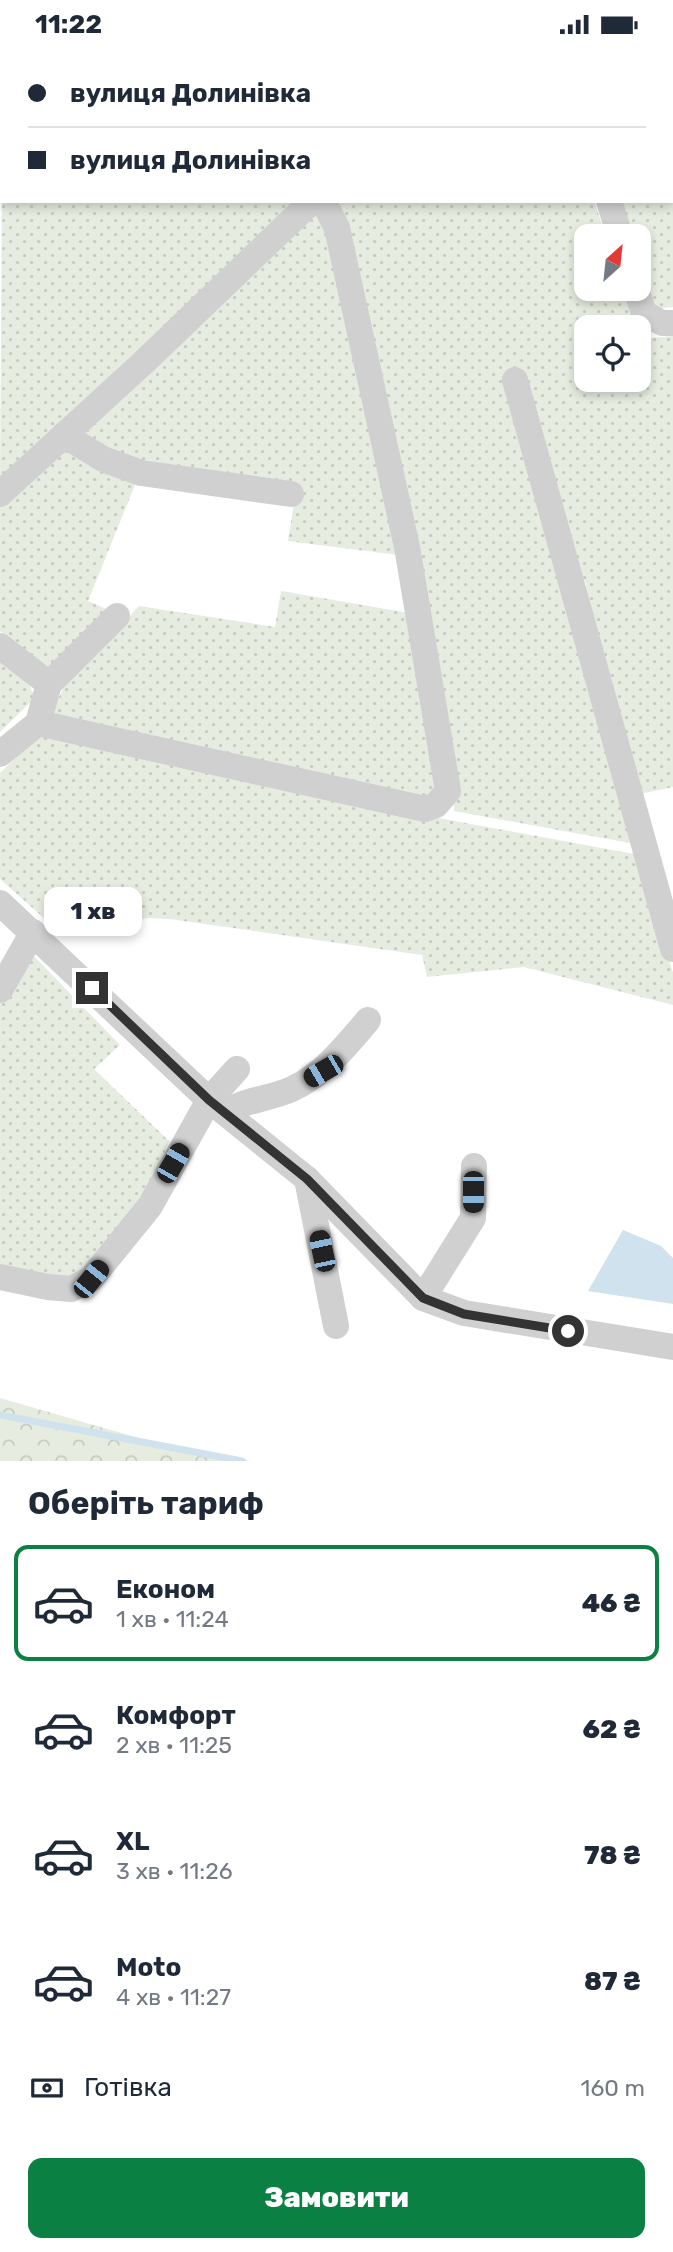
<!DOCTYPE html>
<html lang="uk">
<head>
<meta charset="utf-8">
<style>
	:root { --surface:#fff; --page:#f2f2f3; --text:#1f2937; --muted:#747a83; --line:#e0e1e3; --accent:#0b8043 }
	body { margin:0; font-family:Rubik,sans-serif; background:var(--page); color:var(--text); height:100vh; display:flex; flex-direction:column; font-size:26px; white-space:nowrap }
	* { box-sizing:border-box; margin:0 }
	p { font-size:23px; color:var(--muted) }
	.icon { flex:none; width:38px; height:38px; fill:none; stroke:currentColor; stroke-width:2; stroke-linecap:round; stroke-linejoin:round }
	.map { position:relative; height:1412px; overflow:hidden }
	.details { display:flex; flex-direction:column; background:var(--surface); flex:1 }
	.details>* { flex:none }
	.guide { position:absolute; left:0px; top:0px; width:674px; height:154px; box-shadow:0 4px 10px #0003; display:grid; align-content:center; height:154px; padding:0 28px; background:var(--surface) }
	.needle { width:46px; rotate:27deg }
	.buttons { position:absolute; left:574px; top:175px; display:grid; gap:14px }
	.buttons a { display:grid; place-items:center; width:77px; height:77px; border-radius:14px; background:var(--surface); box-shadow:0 4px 10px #0003; font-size:35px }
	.end { position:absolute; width:32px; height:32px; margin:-16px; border:9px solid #333; background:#fff; box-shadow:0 0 0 4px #fff }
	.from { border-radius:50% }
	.bubble { position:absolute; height:49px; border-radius:14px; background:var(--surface); box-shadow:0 4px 10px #0003; font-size:23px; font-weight:800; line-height:49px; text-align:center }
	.car { position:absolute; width:21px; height:42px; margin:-21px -10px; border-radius:9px; box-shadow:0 0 5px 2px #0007; background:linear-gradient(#222 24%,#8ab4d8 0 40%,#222 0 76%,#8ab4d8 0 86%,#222 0) }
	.guide b { display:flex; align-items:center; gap:24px; height:66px; font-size:26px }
	.guide b+b { border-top:2px solid var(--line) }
	.guide i { width:18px; height:18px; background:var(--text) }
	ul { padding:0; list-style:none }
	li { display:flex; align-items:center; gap:21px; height:116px; margin:0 14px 10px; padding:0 14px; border:4px solid transparent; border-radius:14px }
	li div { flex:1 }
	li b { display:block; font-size:26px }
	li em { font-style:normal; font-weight:800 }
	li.selected { border-color:var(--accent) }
	li>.icon { width:63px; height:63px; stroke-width:1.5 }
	h2 { padding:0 28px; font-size:32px; line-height:84px }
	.pay { display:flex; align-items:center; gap:18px; height:77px; padding:0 28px; font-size:26px }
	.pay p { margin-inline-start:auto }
	.cta { display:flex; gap:14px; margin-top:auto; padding:14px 28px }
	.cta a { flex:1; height:80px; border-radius:14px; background:var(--accent); color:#fff; font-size:28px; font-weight:800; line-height:80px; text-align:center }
	.status { display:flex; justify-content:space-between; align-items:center; height:49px; padding:0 35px; background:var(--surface); direction:ltr }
	.status svg { height:19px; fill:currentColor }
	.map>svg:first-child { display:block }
</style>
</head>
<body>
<div class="status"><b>11:22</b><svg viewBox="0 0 49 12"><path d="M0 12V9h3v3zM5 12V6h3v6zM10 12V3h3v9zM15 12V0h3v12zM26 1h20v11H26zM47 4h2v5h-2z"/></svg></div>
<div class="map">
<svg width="673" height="1412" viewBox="0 0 673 1412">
	<defs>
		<pattern id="grass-dots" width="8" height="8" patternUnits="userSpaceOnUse" patternTransform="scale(1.75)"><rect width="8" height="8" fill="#e6ecdf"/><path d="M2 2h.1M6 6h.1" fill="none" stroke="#c6cbc0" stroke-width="1.8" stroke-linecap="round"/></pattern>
		<pattern id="forest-crowns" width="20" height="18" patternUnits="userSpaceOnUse" patternTransform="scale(1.75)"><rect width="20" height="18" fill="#e6ecdf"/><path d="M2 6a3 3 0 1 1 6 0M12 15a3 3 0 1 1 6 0" fill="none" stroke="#c6cbc0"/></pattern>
	</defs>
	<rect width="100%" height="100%" fill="#fff"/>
	<g fill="url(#grass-dots)">
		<path d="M0,0H449L2,2V24Z"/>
		<path d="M520,0H673V258L653,260L639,228V187H625L614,152H672V2Z"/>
		<path d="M2,128V152H299L0,435Z"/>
		<path d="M336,152H594L606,187H586V240H625L638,278H586V331H639V280L642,290L673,287V738L640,745L595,586L586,535L563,480L630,794L454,762L453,728Z"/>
		<path d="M305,165L322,166L398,506L288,492L297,435L145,418L108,405L82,381Z"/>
		<path d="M59,398L137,431L88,552L111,562L49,626L13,591L0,582V456Z"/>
		<path d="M281,542L409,564L437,744L434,752L61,671L52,662L64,638L139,557L275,578Z"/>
		<path d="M0,609L26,628L35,649L0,683Z"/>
		<path d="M50,685L406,763L639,806L673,924V956L524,918L427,928L422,906L170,870L149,869L55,879L0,830V724L34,691Z"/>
		<path d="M29,902L120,996L94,1020L169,1092L147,1147L98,1210L63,1235L0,1222V953Z"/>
	</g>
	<path fill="url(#forest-crowns)" d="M0,1349L187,1403L252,1412H0Z"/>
	<path fill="#cfe2ee" d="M623,1181L661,1197L673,1209V1255L588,1242Z"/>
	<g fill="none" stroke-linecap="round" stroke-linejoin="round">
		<path stroke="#cfe2ee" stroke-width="7" d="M0,1366L242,1412"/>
		<g stroke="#d0d0d0" stroke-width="26">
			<path d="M507,0L509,2"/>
			<path d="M463,2L465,0"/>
			<path d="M0,39L2,41"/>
			<path d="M0,121L2,119"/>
			<path d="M609,152L620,187"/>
			<path d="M636,240L644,264L662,274H673"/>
			<path d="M515,331L673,900"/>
			<path d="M64,386L103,410L141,424L291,445"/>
			<path d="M0,445L144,313L312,152"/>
			<path d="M0,597L49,635L38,674L0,705"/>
			<path d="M49,635L117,567"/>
			<path d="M38,674L425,760L436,756L448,742L407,498L337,179L323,152"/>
			<path d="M0,854L209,1051L307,1130L423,1249L464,1264L673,1298"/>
			<path d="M0,941L33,883"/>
			<path d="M225,1063C247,1050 270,1050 292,1040C324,1025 345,998 368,971"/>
			<path d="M307,1130L336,1277"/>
			<path d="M0,1228L48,1238L71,1240L91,1230L150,1157L209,1051L237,1020"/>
			<path d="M423,1249L473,1169L474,1117"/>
		</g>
	</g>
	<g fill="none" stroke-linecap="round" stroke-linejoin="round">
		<path stroke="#333" stroke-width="9" d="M92,939L209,1051L307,1130L423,1249L464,1265L568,1282"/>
	</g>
</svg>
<div class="buttons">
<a><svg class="needle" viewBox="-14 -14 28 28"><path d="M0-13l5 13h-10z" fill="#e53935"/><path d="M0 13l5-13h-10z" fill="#747a83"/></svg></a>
<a><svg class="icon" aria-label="locate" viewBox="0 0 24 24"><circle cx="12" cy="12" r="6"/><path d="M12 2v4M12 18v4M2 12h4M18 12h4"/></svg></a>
</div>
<i class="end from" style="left:568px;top:1282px"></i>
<i class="end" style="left:92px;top:939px"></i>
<div class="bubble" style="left:44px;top:838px;width:98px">1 хв</div>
<i class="car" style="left:323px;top:1022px;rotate:240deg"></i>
<i class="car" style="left:173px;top:1114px;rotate:30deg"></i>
<i class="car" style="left:473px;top:1143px;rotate:180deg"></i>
<i class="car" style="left:322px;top:1202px;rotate:348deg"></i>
<i class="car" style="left:91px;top:1230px;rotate:39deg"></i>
<div class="guide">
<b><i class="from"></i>вулиця Долинівка</b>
<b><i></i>вулиця Долинівка</b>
</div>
</div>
<section class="details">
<h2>Оберіть тариф</h2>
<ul>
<li class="selected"><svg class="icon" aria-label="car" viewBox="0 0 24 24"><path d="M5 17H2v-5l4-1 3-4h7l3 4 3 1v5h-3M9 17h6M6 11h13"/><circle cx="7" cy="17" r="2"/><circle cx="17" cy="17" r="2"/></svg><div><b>Економ</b><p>1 хв · 11:24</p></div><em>46 ₴</em></li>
<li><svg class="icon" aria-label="car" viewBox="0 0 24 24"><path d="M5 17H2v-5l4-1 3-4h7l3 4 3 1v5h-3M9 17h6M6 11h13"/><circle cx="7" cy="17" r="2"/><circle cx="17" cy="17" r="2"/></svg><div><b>Комфорт</b><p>2 хв · 11:25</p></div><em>62 ₴</em></li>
<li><svg class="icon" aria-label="car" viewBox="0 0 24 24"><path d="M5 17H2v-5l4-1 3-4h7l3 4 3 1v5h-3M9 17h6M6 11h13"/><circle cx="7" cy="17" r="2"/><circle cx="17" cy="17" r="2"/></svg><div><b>XL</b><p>3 хв · 11:26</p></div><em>78 ₴</em></li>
<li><svg class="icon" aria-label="car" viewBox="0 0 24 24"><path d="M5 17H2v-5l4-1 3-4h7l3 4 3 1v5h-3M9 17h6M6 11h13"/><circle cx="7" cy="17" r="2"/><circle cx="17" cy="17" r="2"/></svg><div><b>Moto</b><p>4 хв · 11:27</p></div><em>87 ₴</em></li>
</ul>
<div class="pay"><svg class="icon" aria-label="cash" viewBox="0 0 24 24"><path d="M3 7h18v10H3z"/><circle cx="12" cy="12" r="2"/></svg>Готівка<p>160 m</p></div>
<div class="cta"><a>Замовити</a></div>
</section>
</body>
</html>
